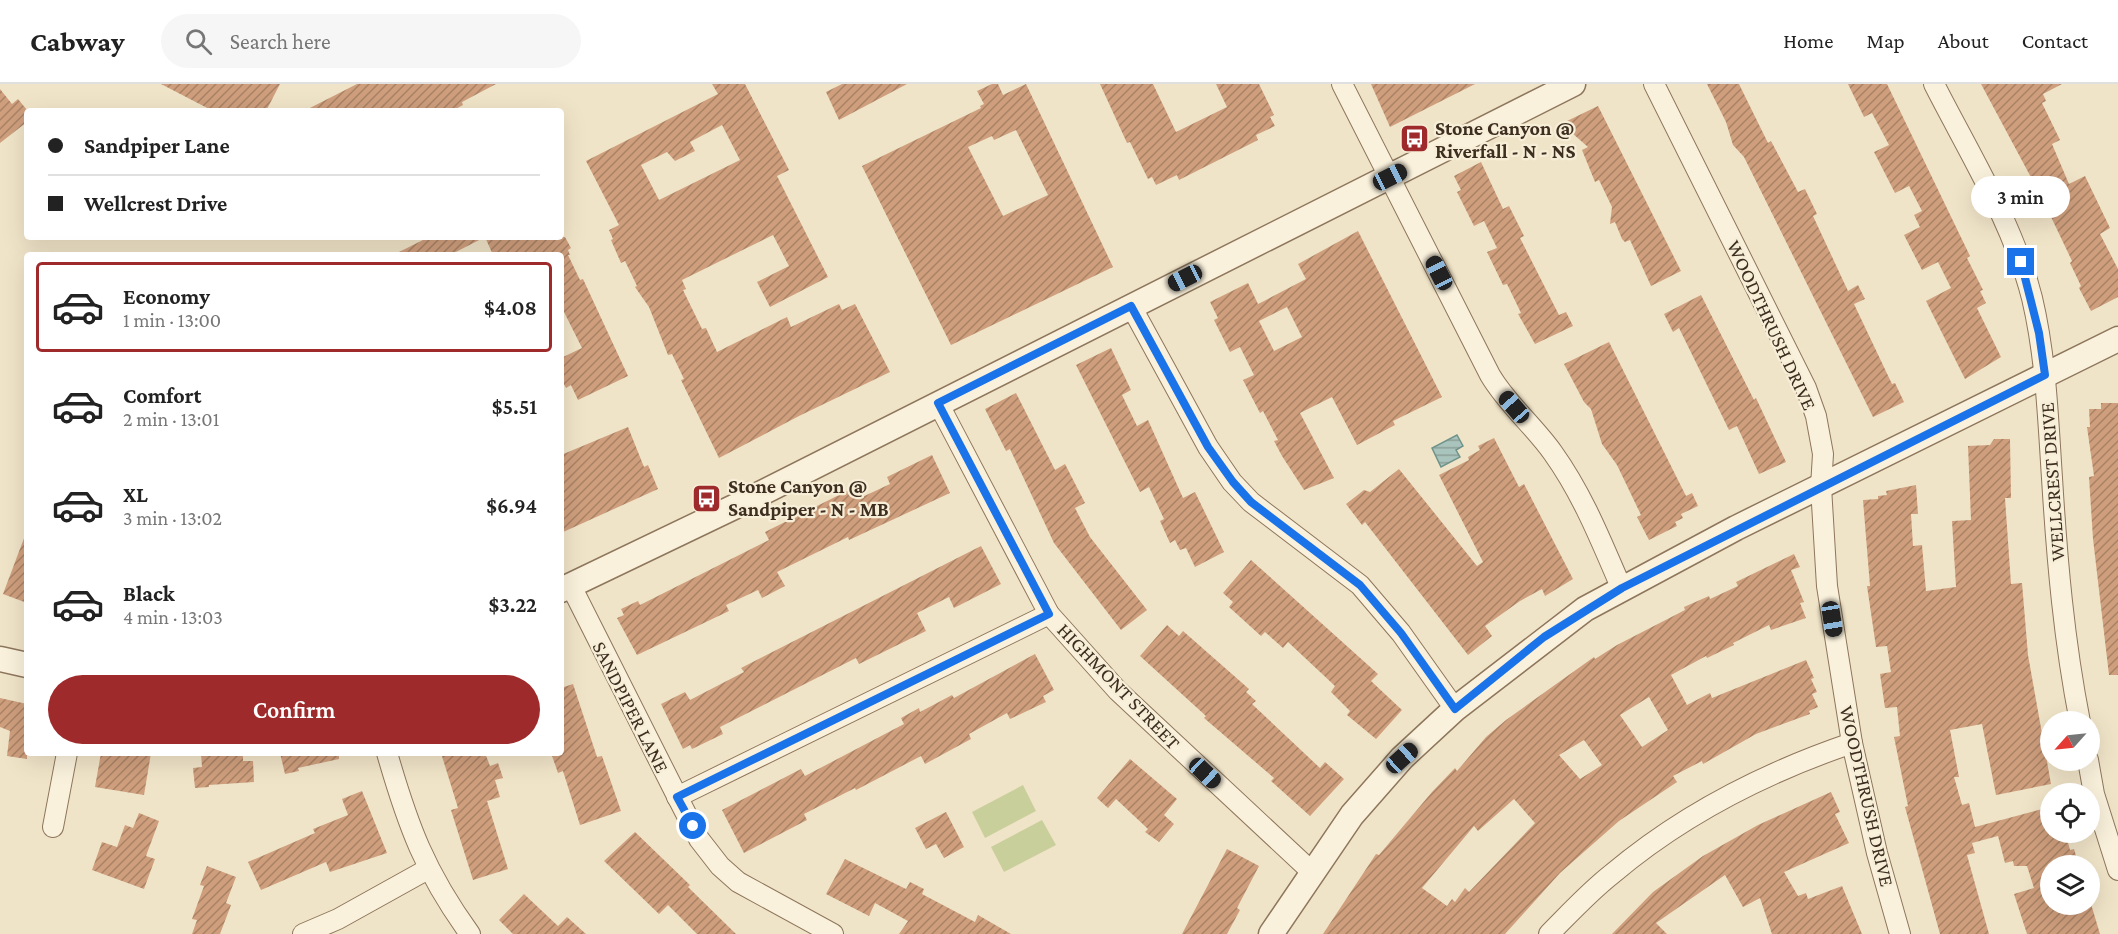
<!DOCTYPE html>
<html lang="en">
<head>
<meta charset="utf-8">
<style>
	:root { --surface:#fff; --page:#f6f6f6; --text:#222; --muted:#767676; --line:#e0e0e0; --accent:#9e2a2b }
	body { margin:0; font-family:"Crimson Pro",serif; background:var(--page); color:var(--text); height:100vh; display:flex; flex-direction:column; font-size:22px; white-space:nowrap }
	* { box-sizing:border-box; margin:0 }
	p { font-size:20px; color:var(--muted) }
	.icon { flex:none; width:33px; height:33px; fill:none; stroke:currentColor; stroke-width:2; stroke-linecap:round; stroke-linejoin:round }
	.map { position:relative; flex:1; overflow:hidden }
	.side { position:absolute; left:24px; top:168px; width:540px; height:504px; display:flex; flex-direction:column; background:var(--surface); border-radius:6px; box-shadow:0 6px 24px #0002 }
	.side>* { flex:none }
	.hud { position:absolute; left:24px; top:24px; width:540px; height:132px; border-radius:6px; box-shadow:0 6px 24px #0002; display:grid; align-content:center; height:132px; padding:0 24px; background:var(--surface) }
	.needle { width:39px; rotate:243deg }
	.fabs { position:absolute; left:2040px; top:627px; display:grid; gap:12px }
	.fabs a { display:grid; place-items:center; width:60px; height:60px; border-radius:50%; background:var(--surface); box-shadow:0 6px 24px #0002; font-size:30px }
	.end { position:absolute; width:27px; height:27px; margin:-14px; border:8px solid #1a73e8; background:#fff; box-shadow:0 0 0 3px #fff }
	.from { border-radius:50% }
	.bubble { position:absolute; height:42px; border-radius:21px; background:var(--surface); box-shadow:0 6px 24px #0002; font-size:20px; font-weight:600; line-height:42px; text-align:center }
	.car { position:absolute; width:18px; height:36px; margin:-18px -9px; border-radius:8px; box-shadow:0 0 4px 2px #0007; background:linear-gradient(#222 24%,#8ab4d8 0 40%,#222 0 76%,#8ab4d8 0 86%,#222 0) }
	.hud b { display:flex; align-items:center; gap:21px; height:57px; font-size:22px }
	.hud b+b { border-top:2px solid var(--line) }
	.hud i { width:15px; height:15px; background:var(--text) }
	ul { padding:10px 0 0; list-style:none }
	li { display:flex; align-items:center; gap:18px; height:90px; margin:0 12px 9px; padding:0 12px; border:3px solid transparent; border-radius:6px }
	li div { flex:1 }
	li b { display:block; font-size:22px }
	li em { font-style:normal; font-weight:600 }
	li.selected { border-color:var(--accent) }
	li>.icon { width:54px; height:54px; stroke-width:1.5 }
	.button { display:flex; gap:12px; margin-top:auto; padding:12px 24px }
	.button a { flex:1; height:69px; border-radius:36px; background:var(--accent); color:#fff; font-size:24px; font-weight:600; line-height:69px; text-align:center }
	header { display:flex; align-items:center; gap:36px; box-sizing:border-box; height:84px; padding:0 30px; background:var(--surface); border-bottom:2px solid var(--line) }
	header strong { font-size:28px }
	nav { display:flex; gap:33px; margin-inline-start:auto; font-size:21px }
	.search { width:420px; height:54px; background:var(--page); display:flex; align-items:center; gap:15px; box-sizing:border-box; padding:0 21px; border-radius:33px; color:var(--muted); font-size:22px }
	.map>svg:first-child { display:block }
</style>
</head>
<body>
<header>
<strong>Cabway</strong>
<div class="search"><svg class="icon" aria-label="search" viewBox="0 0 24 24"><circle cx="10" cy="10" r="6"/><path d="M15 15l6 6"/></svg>Search here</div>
<nav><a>Home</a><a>Map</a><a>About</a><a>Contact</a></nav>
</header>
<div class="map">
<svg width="2118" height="850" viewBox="0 0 2118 850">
	<defs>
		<pattern id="water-rules" width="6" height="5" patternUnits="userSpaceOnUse" patternTransform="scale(1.5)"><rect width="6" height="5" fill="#a9c4bc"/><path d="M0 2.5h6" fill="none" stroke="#8ba098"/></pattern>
		<pattern id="building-hatch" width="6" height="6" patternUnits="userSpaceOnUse" patternTransform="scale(1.5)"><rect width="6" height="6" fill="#cf9f7d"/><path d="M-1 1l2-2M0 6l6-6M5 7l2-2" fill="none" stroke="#a98266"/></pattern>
	</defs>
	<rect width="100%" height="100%" fill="#f0e4c8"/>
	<g fill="#c9cf9b">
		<path d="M1023,701L1036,727L985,754L972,728Z"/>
		<path d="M1042,736L1056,761L1004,788L991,763Z"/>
	</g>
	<path fill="url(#water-rules)" stroke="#6f938a" stroke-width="1.5" d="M1457,351L1463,362L1456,366L1460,373L1441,383L1432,364Z"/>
	<g fill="url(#building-hatch)" fill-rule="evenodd">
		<path d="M161,0H280L266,27H213Z"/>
		<path d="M357,0H496L462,18L463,21L452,27H304Z"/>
		<path d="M712,0H745L789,86L777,92L828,193L770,223L757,198L789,182L773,151L682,196L686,205L683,206L702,245L706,244L717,268L787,233L791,243L839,220L842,226L855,220L890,288L799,332L719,374L681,296L684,295L672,270L668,271L649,223L635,203L637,202L625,177L621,179L611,156L613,155L609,146L619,141L586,77L718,10ZM722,41L740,76L659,116L641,81L667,68L675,77L695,67L690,58Z"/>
		<path d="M842,0H907L839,36L826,8Z"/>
		<path d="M992,0H998L1003,11L1026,0L1113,183L951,261L862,82L981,24L980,22L984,20L977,7ZM1016,46L1048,111L1003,132L968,63L992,52L994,56Z"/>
		<path d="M1100,0H1153L1176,48L1227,23L1216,0H1259L1274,31L1270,33L1275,42L1256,51L1258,56L1179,96L1177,91L1156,101L1152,93L1148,95L1130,58L1127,59Z"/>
		<path d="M1371,0H1475L1390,43Z"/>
		<path d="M1707,0H1739L1768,59L1771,57L1798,108L1805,105L1817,130L1813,132L1848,207L1858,201L1865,215L1854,220L1892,300L1895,299L1904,318L1873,333L1744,73L1733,61L1726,38Z"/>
		<path d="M1848,0H1887L1970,172L1967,174L1983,206L1980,207L1986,219L1977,224L2001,273L1965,295L1926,217L1951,204L1938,178L1922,186L1904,151L1920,143L1914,131L1922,127L1909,102L1895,109L1874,68L1889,61L1872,29L1864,33Z"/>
		<path d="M1981,0H2062L2043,10L2046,17L2042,19L2060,56L2052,60L2069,100L2085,92L2110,144L2100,150L2118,185V213L2091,227L2079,204L2081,202L2070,179L2072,177L2042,114Z"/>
		<path d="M0,5L12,20L18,15L27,26V38L0,59Z"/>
		<path d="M1598,22L1681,187L1651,202L1630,156L1625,158L1622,155L1615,138L1610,140L1612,123L1599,96L1595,98L1582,66L1588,63L1572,49L1567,37Z"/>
		<path d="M1481,78L1503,125L1509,122L1524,152L1520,154L1559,231L1566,228L1573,242L1535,260L1518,230L1521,229L1507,200L1503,201L1487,168L1497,164L1484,137L1474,142L1457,108L1461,106L1454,92Z"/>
		<path d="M1358,147L1442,313L1393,337L1395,341L1357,361L1332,313L1300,329L1334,394L1304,406L1282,372L1274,357L1278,356L1263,327L1260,329L1243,296L1254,291L1240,263L1230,268L1214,236L1218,234L1210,218L1248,199L1258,220L1264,217L1306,195L1298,180ZM1287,223L1302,253L1274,267L1259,237Z"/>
		<path d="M429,153H565L571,164L568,166L570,171H568L580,196L583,195L628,292L578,316L571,301L566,304L561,295V274L582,264L561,222V171H493L485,153L450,171H393Z"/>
		<path d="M1701,211L1754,316L1756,314L1786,378L1759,390L1737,342L1729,346L1679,244L1673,248L1664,230Z"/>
		<path d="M1609,258L1686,412L1692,409L1698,422L1681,430L1683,434L1675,438L1677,442L1649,456L1637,433L1641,431L1617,381L1602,360L1591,325L1584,318L1564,280Z"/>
		<path d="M1111,264L1131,306L1122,311L1137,342L1148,336L1183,414L1195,408L1224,468L1195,483L1186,464L1180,466L1175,456L1170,459L1160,437L1164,435L1149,403L1140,408L1076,281Z"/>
		<path d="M1016,309L1055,386L1065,380L1085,419L1075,424L1090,453L1147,526L1121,546L1054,459L1010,365L1006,367L985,325Z"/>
		<path d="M2101,319H2118V591H2109L2093,455L2089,393L2094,392L2087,343H2090L2089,325H2101Z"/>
		<path d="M628,343L644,383L648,381L658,405L561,449V371Z"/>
		<path d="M1494,354L1519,403L1524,400L1573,495L1545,512L1542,505L1520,517L1485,542L1492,552L1468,571L1365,438L1362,441L1346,420L1364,406L1370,408L1399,385L1477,482L1483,478L1439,391L1469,376L1468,373L1480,366L1478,362Z"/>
		<path d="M1994,355H2010L2011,414H2005L2011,500L2022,499L2028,571L2051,700L1996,711L1982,640L1950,646L1959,693H1954L1962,721L1969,719L1975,743L2050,723V748H2065L2070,766L2074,765L2079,782H2050V820H2091L2100,850H2027L2014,810L2034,804L2027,782H2014L2013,777L2005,779L1998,752L1972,759L1975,769L1967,771L1989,850H1940L1905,723L1908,722L1894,653L1900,652L1897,623L1885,624L1880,590L1891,588L1887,562L1876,563L1867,502H1870L1863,416L1878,415V412L1887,411L1886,407L1916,401L1918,430H1911L1913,462L1922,461L1926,507L1956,503L1952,437L1971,436L1968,362L1990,361Z"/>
		<path d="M932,371L950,409L849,456L848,453L777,488L785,502L762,514L758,506L726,521L729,527L637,571L617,534L624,531L621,525L638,517L640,521L769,456L765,448L853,404L858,415L890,400L887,393Z"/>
		<path d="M26,449H27V519L3,510Z"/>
		<path d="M981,462L1001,500L954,524L949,513L917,529L926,547L859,580L856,574L720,643L723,650L692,665L690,661L683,665L661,620L685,608L690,616L744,588L741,584Z"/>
		<path d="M1794,470L1800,483L1791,486L1804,518L1800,519L1806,534L1771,546L1769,541L1733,559L1734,561L1707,574L1706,572L1671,591L1687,621L1710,609L1712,614L1806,576L1814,594L1811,595L1817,608L1812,610L1818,623L1809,627L1810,630L1756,650L1703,680L1702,677L1673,692L1677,698L1619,737L1560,789L1505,850H1323L1376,770L1379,771L1432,708L1455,684L1457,687L1486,653L1506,636L1594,573L1595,575L1617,561L1685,526L1684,523L1709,512L1710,515L1738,502L1736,498ZM1649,613L1668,646L1642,663L1620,631ZM1584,656L1602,681L1580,695L1559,671ZM1514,715L1535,739L1469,808L1465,804L1455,818L1452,815L1447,822L1422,804L1474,742L1478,747Z"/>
		<path d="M1251,476L1378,590L1371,597L1402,626L1376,655L1347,631L1350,627L1331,608L1335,602L1288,558L1283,564L1265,548L1261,552L1229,523L1233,518L1223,509Z"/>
		<path d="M1167,541L1179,552L1183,547L1249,605L1246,608L1256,617L1252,620L1320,684L1325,678L1344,695L1310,732L1271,697L1274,694L1204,634L1206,632L1140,572Z"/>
		<path d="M1035,570L1054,606L1043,612L1046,618L1010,635L1007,629L969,650L971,655L925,680L921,672L856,706L855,704L804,730L807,736L744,769L722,726L801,685L805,692L904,640L901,634L919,624L920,628L952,611L954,614Z"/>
		<path d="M573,600L597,673L602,672L621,727L580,741L563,687L558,689L551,669H561V604Z"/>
		<path d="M0,614L27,620V675L7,672L10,647L0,643Z"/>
		<path d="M101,669H151L144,711L95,703Z"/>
		<path d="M201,669H243V677H253L254,698L209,701V703L195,704L193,684L202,683Z"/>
		<path d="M280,669H339V675L298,684L299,687L285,690Z"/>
		<path d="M441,669H485L490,682L498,679L503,694L495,696L500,713L487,717L508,785L473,796L451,726L458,724Z"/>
		<path d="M1130,675L1177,715L1164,731L1174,740L1159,758L1145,748L1148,745L1116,715L1108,724L1097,714Z"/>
		<path d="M362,707L387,769L330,788L326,778L261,806L248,778L315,749L313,745L348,731L342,715Z"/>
		<path d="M1831,708L1840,728L1835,730L1849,759L1784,788L1798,812L1806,809L1808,815L1842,802L1862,850H1772L1760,814L1743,823L1725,791L1656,839L1667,850H1612L1653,808L1703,772L1758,741Z"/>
		<path d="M946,728L964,763L944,774L936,760L926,765L915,744Z"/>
		<path d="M139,729L159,737L146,772L155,775L144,805L92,786L102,758L117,763L125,741L133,744Z"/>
		<path d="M635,748L690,801L688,803L736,850H697L668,821L659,830L604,777Z"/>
		<path d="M1227,765L1259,782L1237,824L1240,826L1227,850H1182Z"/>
		<path d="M845,775L906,805L910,798L924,805L922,810L975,838L978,831L1011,850H899L908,837L875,819L869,832L826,810Z"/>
		<path d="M207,782L236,793L226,819L231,821L220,850H192L197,836L192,835L204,802L200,801Z"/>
		<path d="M524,810L558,842L567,833L586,850H513L499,836Z"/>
	</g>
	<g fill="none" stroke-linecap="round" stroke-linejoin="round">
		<defs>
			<g id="minor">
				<path d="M1342,0L1490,291C1507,320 1534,342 1553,369C1583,411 1601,457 1621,503"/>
				<path d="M1654,0L1806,304L1816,332L1823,370L1821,403L1827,502L1852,659L1877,769L1900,850"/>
				<path d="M1934,0C1969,69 2013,139 2032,214C2046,273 2048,334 2052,394C2057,476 2064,557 2080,638"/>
				<path d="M1131,222L1208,363L1232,398L1251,418L1360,501L1401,549L1455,625"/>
				<path d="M938,319L1049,530L1118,607L1312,788"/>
				<path d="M571,502L680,718L699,755L720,782L738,798L833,850"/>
				<path d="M387,669C408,742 425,788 470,850"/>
				<path d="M2088,676L2094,710L2118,786"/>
				<path d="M677,713L1049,530"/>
				<path d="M53,743L67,669"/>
				<path d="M303,850L338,835L428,785"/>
				<path d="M1549,850C1569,830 1589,808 1612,790C1683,730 1764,689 1852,659"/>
			</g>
			<g id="tertiary">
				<path d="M561,506L734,423L1573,0"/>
				<path d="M0,575L27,581"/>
				<path d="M1271,850L1352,731L1402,674L1455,625L1585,525L1736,444L2118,255"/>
			</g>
		</defs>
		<use href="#minor" stroke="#8d765c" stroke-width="22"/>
		<use href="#tertiary" stroke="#8d765c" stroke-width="27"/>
		<use href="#minor" stroke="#faf1dc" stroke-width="20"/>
		<use href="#tertiary" stroke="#faf1dc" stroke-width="24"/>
	</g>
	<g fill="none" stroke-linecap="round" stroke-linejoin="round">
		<path stroke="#1a73e8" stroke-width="8" d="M693,742L677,713L1049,530L938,319L1131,222L1208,363L1233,398L1251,418L1360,501L1401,549L1455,625L1544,553L1622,504L2045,291L2039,249L2021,178"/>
	</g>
	<defs>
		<symbol id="bus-square" viewBox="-11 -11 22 22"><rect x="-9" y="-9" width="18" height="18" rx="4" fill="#9e2a2b" stroke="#f7eed8"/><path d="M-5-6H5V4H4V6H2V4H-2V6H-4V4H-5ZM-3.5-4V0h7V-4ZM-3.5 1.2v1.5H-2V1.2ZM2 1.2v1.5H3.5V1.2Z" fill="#fff"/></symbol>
	</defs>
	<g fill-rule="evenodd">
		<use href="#bus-square" x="1398" y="38" width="33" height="33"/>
		<use href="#bus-square" x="690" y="398" width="33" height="33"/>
	</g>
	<g text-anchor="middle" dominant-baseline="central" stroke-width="4.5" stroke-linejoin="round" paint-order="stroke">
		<g font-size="20" font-weight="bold" fill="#3d2e20" stroke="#f7eed8" text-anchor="start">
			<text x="1435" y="44">Stone Canyon @<tspan x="1435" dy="23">Riverfall - N - NS</tspan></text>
			<text x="728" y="402">Stone Canyon @<tspan x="728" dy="23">Sandpiper - N - MB</tspan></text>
		</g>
		<g font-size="20" fill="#3d2e20" stroke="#f7eed8">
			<text transform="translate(1772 241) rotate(65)">WOODTHRUSH DRIVE</text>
			<text transform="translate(2052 398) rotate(-94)">WELLCREST DRIVE</text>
			<text transform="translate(1119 602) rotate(46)">HIGHMONT STREET</text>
			<text transform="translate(631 623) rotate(63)">SANDPIPER LANE</text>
			<text transform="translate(1867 712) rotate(77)">WOODTHRUSH DRIVE</text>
		</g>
	</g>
</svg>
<div class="fabs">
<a><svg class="needle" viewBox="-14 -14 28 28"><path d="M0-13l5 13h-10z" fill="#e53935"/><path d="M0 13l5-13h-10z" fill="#767676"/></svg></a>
<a><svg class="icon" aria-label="locate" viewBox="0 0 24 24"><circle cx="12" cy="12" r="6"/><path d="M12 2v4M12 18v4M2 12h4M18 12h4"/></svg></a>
<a><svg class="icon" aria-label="layers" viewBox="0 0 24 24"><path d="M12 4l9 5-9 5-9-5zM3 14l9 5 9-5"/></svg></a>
</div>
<i class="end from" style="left:693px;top:742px"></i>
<i class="end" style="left:2021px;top:178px"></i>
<div class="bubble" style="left:1971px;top:92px;width:99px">3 min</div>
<i class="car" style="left:1390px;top:93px;rotate:63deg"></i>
<i class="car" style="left:1439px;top:189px;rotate:333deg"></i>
<i class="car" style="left:1185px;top:194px;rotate:243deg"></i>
<i class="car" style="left:1514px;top:323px;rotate:319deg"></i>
<i class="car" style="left:1832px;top:535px;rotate:171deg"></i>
<i class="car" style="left:1402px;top:674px;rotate:48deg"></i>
<i class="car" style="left:1205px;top:689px;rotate:133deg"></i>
<div class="hud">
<b><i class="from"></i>Sandpiper Lane</b>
<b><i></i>Wellcrest Drive</b>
</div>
<section class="side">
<ul>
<li class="selected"><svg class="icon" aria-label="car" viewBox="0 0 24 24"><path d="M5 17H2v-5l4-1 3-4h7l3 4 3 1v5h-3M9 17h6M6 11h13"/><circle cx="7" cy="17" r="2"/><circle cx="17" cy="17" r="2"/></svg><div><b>Economy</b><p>1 min · 13:00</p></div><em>$4.08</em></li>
<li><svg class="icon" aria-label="car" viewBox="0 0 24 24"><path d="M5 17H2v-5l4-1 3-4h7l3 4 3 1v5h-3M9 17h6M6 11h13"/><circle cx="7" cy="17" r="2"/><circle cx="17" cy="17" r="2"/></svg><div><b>Comfort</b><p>2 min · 13:01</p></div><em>$5.51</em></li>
<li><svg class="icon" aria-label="car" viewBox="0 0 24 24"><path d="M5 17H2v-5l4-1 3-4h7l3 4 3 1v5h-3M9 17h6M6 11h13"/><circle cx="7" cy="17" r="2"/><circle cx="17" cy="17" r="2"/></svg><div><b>XL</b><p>3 min · 13:02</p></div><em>$6.94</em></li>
<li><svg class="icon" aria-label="car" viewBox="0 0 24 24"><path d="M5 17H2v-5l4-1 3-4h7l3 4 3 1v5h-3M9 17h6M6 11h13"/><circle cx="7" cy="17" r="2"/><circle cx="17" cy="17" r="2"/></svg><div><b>Black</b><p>4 min · 13:03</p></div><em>$3.22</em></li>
</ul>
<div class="button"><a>Confirm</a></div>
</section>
</div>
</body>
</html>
